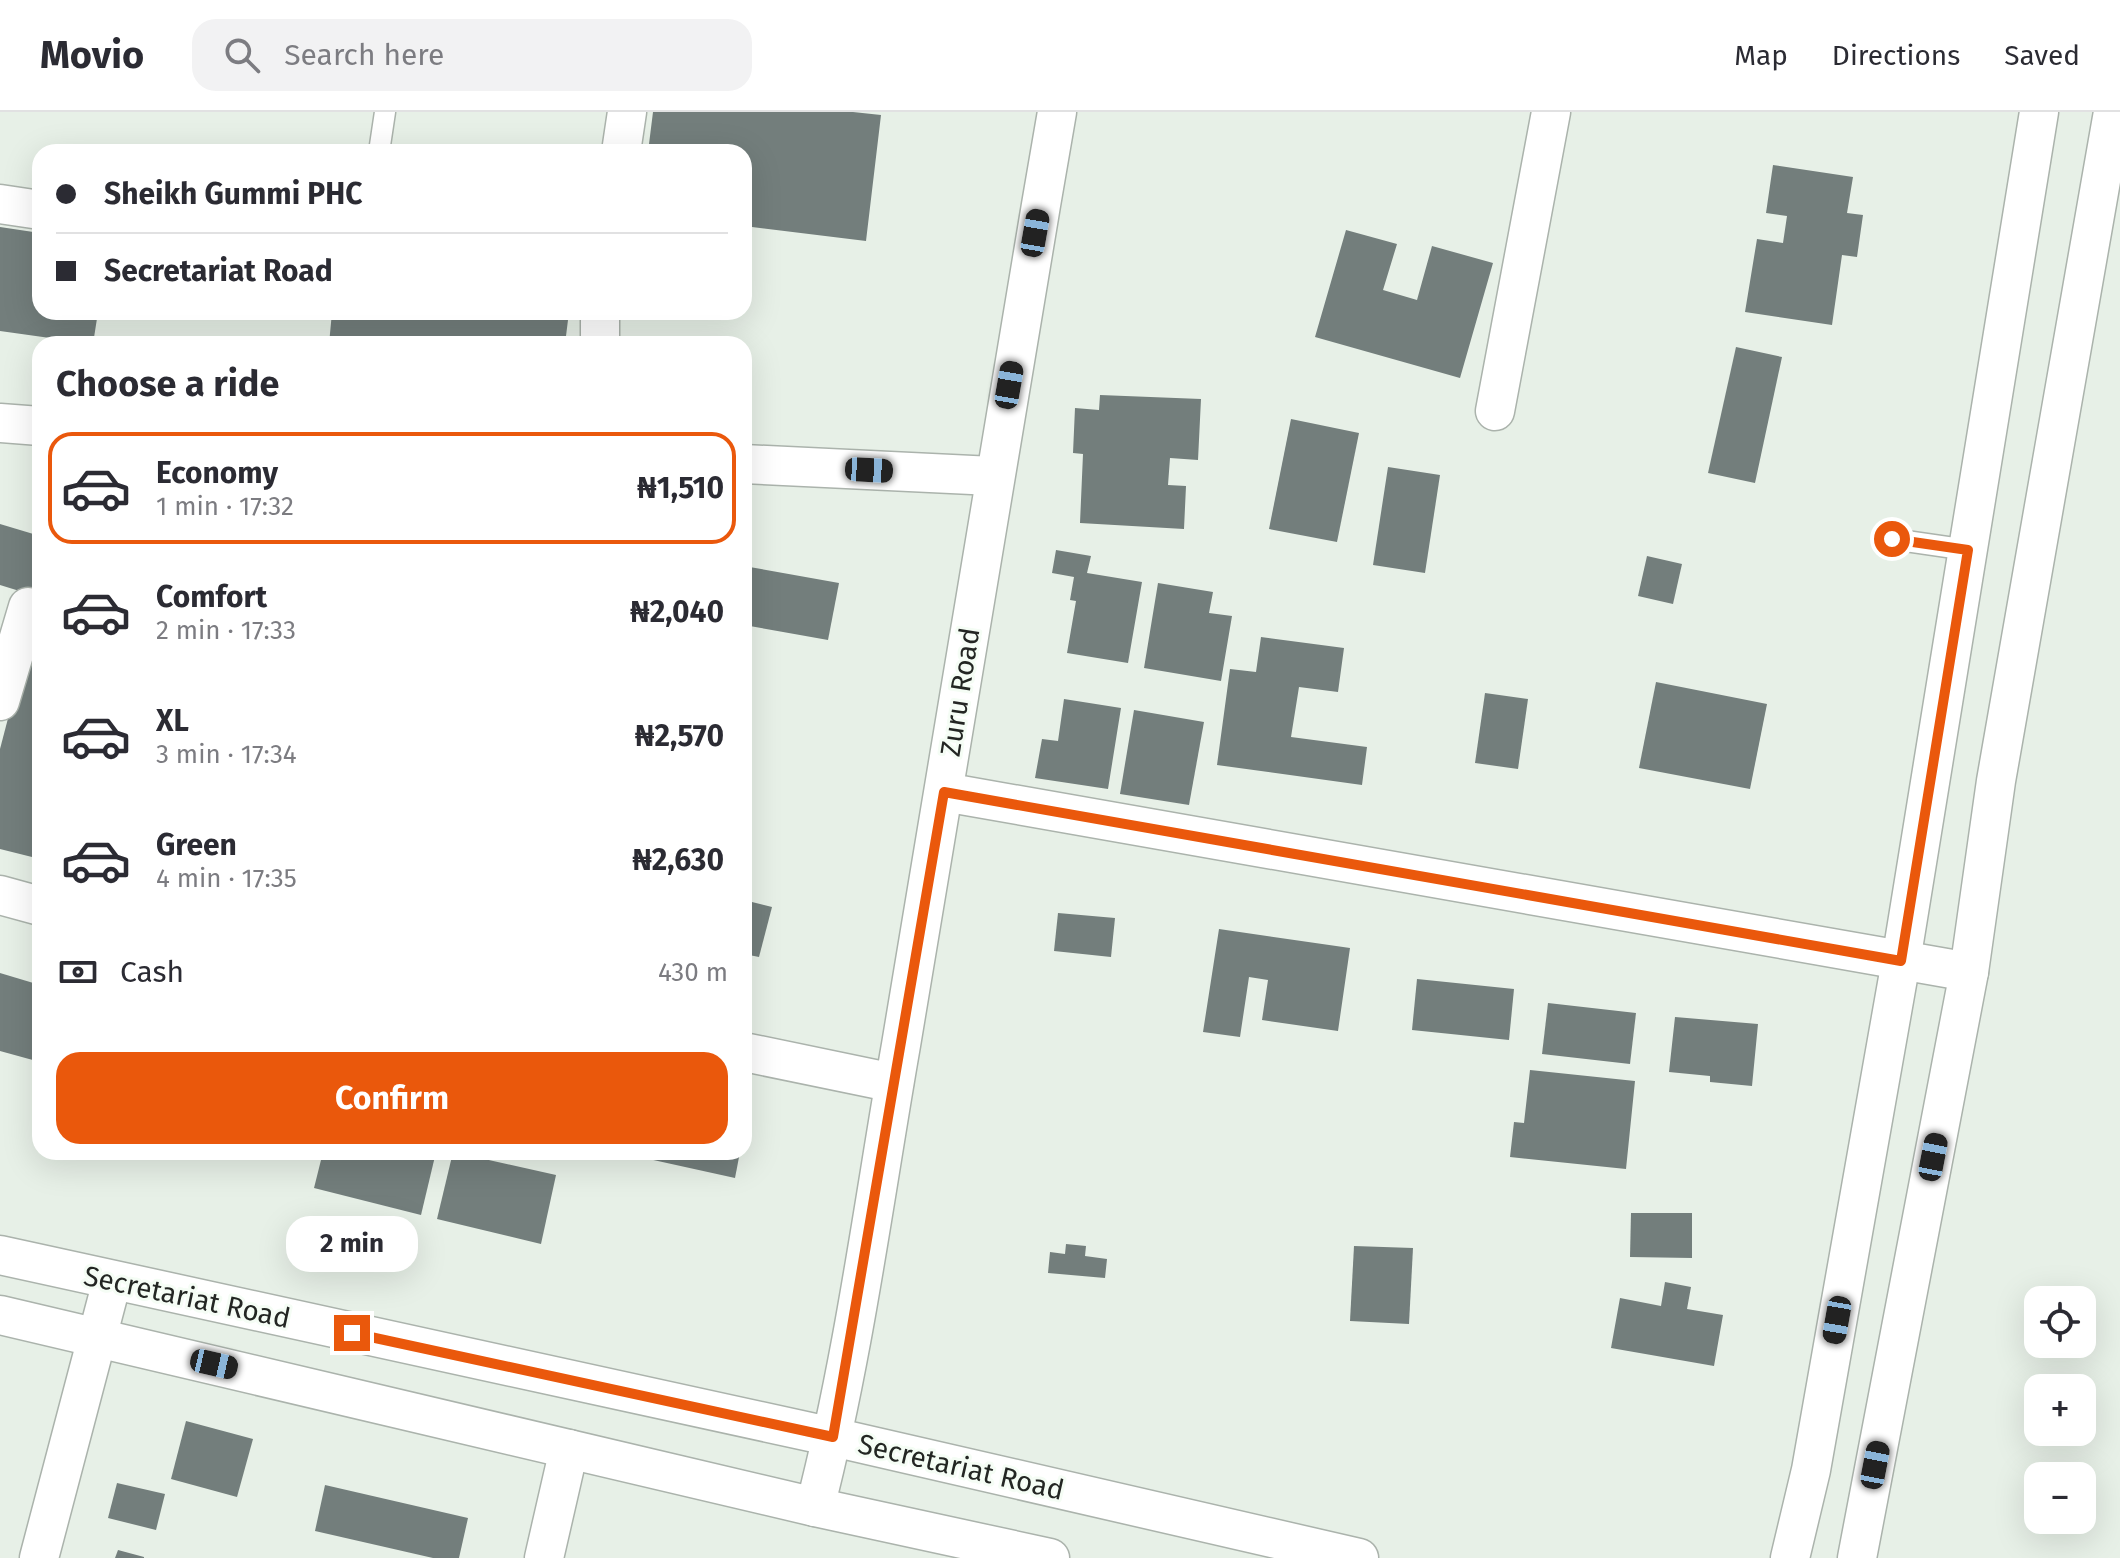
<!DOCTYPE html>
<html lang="en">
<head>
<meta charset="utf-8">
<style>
	:root { --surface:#fff; --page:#f2f2f3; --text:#2b2b33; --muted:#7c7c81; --line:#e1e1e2; --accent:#ea580c }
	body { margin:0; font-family:"Fira Sans",sans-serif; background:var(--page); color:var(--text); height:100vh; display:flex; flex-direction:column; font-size:30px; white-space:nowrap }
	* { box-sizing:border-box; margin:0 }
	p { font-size:26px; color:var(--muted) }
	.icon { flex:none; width:44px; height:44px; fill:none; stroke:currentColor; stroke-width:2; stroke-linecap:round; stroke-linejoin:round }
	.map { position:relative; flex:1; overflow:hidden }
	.panel { position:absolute; left:32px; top:224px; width:720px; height:824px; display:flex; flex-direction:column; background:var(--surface); border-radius:24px; box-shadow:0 8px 32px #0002 }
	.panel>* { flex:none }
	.banner { position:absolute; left:32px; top:32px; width:720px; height:176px; border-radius:24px; box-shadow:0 8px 32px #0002; display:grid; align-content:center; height:176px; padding:0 24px; background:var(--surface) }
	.tools { position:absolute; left:2024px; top:1174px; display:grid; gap:16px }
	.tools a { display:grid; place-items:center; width:72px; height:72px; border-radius:16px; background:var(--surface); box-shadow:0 8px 32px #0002; font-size:40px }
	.end { position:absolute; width:36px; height:36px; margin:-18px; border:10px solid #ea580c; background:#fff; box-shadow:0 0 0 4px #fff }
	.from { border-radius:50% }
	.bubble { position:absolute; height:56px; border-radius:24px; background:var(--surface); box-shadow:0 8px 32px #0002; font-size:26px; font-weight:700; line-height:56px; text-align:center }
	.car { position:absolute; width:24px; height:48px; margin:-24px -12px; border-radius:10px; box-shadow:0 0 6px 2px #0007; background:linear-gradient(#222 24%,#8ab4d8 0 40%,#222 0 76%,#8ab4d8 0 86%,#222 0) }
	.banner b { display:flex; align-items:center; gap:28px; height:76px; font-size:30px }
	.banner b+b { border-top:2px solid var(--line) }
	.banner i { width:20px; height:20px; background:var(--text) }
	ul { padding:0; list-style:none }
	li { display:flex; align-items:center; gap:24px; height:112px; margin:0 16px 12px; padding:0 8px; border:4px solid transparent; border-radius:24px }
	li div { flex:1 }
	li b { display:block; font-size:30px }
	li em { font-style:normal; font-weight:700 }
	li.selected { border-color:var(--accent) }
	li>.icon { width:72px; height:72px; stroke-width:1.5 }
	h2 { padding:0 24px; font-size:36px; line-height:96px }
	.pay { display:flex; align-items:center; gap:20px; height:88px; padding:0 24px; font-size:30px }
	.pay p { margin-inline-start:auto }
	.button { display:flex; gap:16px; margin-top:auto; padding:16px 24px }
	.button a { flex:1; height:92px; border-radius:24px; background:var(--accent); color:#fff; font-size:32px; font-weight:700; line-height:92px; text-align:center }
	header { display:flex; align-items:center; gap:48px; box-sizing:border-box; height:112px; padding:0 40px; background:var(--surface); border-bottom:2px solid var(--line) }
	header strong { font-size:38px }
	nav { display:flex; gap:44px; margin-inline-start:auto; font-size:28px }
	.search { width:560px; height:72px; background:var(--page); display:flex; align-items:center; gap:20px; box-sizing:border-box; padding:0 28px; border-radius:24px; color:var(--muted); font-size:30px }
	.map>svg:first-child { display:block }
</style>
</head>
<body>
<header>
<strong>Movio</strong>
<div class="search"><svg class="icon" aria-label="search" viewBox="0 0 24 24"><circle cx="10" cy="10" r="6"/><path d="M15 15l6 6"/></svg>Search here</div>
<nav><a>Map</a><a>Directions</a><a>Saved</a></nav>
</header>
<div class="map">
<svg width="2120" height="1446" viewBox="0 0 2120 1446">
	<rect width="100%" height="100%" fill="#e7f0e7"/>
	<g fill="#737e7c">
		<path d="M653,0H853L881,3L866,129L744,114V40H648Z"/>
		<path d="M1773,53L1853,65L1847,101L1863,103L1857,145L1842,143L1832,213L1745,200L1757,127L1783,131L1787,104L1766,101Z"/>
		<path d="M0,115L40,121V200H98L93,232L0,219Z"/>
		<path d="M1346,118L1397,132L1383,178L1417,188L1432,134L1493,151L1460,266L1315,225Z"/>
		<path d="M332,200H569L565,232H329Z"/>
		<path d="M1736,235L1782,245L1755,371L1708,361Z"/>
		<path d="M1100,283L1201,287L1198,348L1170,346L1168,373L1186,374L1184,417L1080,411L1083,342L1073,341L1075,296L1099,298Z"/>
		<path d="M1291,307L1359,321L1337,430L1269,417Z"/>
		<path d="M1388,355L1440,363L1425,461L1373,453Z"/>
		<path d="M0,412L40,424L39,485L0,473Z"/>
		<path d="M1056,438L1091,444L1087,461L1142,470L1128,551L1067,541L1076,489L1070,488L1074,465L1052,461Z"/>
		<path d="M1647,444L1682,452L1673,492L1638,484Z"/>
		<path d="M744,454L839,471L828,528L744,513Z"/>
		<path d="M1158,471L1213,480L1209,501L1232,504L1221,569L1144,556Z"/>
		<path d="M34,507L40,509V747L0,737V637Z"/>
		<path d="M1261,525L1344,536L1338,580L1299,575L1291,625L1367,635L1362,673L1217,653L1230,557L1256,560Z"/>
		<path d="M1656,570L1767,592L1750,677L1639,656Z"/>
		<path d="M1485,581L1528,587L1518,657L1475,651Z"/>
		<path d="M1064,587L1121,596L1108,677L1035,666L1042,627L1058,629Z"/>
		<path d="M1134,598L1204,610L1189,693L1120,682Z"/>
		<path d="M744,788L772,795L759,845L744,842Z"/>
		<path d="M1058,801L1115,806L1111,845L1054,839Z"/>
		<path d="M1219,817L1350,836L1338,919L1262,908L1268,868L1249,865L1240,925L1203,920Z"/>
		<path d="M0,861L40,873V950L0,939Z"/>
		<path d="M1417,867L1514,877L1509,928L1412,918Z"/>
		<path d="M1548,891L1636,901L1630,952L1542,942Z"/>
		<path d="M1675,905L1758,912L1752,974L1710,970V964L1669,960Z"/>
		<path d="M1530,958L1635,969L1626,1057L1510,1045L1514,1010L1524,1011Z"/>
		<path d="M323,1040H436L421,1103L314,1076Z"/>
		<path d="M453,1040L556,1063L541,1132L437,1107Z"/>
		<path d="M617,1040H740L735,1066Z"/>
		<path d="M1631,1101H1692V1146L1630,1145Z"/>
		<path d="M1066,1132L1086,1134L1085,1144L1107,1147L1105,1166L1048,1161L1050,1140L1065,1142Z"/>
		<path d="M1354,1134L1413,1136L1409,1212L1350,1209Z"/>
		<path d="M1665,1170L1691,1175L1687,1197L1723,1203L1714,1254L1611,1236L1620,1186L1661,1194Z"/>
		<path d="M186,1309L253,1327L237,1385L171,1367Z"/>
		<path d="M117,1371L165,1382L156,1418L108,1406Z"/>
		<path d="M325,1373L468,1406L459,1446H433L315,1419Z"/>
		<path d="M118,1438L144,1445V1446H115Z"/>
	</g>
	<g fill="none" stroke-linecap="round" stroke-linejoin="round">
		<defs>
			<g id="lane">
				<path d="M379,40L385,0"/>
				<path d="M1892,427L1968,438"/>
			</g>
			<g id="street">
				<path d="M621,40L627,0"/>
				<path d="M0,92L40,98"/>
				<path d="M600,232V200"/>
				<path d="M1495,299L1551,0"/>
				<path d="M0,311L40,314"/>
				<path d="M744,352L993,364"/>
				<path d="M0,589L28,495L40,498"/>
				<path d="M944,680L1969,860"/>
				<path d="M0,783L40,794"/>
				<path d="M744,940L894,971"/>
				<path d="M0,1143L833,1325L1359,1446"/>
				<path d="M0,1203L815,1395L1050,1446"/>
				<path d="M815,1395C854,1244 874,1087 901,933C954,623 1003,311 1057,0"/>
				<path d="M39,1446L112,1169"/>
				<path d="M544,1446L569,1337"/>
				<path d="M1790,1446L1811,1358L1901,849L2039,0"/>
				<path d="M1857,1446L1969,860L1996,669L2113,0"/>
			</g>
		</defs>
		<use href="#lane" stroke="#abb3ac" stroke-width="23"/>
		<use href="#street" stroke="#abb3ac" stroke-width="41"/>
		<use href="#lane" stroke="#fff" stroke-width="20"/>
		<use href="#street" stroke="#fff" stroke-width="38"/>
	</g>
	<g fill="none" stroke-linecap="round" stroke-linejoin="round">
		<path stroke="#ea580c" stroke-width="10" d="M352,1221L833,1325L944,680L1901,849L1968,438L1892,427"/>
	</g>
	<g text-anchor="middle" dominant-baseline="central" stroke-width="6" stroke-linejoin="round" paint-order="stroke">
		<g font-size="28" fill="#232623" stroke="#f5fdf5">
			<text transform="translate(960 580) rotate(-81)">Zuru Road</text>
			<text transform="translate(187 1185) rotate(12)">Secretariat Road</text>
			<text transform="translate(961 1355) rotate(13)">Secretariat Road</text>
		</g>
	</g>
</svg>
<div class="tools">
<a><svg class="icon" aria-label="locate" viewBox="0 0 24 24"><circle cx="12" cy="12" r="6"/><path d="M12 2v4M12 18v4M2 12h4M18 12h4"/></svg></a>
<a>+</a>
<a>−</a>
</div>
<i class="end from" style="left:1892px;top:427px"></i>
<i class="end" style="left:352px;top:1221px"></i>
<div class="bubble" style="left:286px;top:1104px;width:132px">2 min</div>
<i class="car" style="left:1035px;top:121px;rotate:10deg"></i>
<i class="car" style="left:1009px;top:273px;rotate:10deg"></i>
<i class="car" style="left:869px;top:358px;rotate:93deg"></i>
<i class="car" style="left:1933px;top:1045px;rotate:11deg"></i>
<i class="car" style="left:1837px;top:1208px;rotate:190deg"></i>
<i class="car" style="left:214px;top:1252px;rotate:103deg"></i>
<i class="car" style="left:1875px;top:1353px;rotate:11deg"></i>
<div class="banner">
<b><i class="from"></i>Sheikh Gummi PHC</b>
<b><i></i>Secretariat Road</b>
</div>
<section class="panel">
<h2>Choose a ride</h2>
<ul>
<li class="selected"><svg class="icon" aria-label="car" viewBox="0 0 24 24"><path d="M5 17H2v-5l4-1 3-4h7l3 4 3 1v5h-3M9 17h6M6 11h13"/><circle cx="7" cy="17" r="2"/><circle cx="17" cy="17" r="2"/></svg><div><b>Economy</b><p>1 min · 17:32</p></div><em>₦1,510</em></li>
<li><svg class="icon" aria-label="car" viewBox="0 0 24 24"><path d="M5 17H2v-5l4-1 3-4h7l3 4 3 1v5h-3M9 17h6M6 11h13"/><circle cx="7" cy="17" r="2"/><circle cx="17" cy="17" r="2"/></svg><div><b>Comfort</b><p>2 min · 17:33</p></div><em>₦2,040</em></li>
<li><svg class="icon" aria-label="car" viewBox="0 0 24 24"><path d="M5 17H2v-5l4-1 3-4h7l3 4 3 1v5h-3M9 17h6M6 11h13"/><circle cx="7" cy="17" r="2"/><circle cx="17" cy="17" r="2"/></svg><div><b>XL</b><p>3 min · 17:34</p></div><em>₦2,570</em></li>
<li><svg class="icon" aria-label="car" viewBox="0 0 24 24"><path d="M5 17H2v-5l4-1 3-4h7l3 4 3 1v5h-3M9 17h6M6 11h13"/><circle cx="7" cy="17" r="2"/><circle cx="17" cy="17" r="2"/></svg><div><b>Green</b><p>4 min · 17:35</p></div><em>₦2,630</em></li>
</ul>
<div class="pay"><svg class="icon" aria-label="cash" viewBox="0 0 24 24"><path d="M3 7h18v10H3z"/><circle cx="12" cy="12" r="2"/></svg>Cash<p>430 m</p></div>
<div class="button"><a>Confirm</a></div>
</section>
</div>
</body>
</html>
